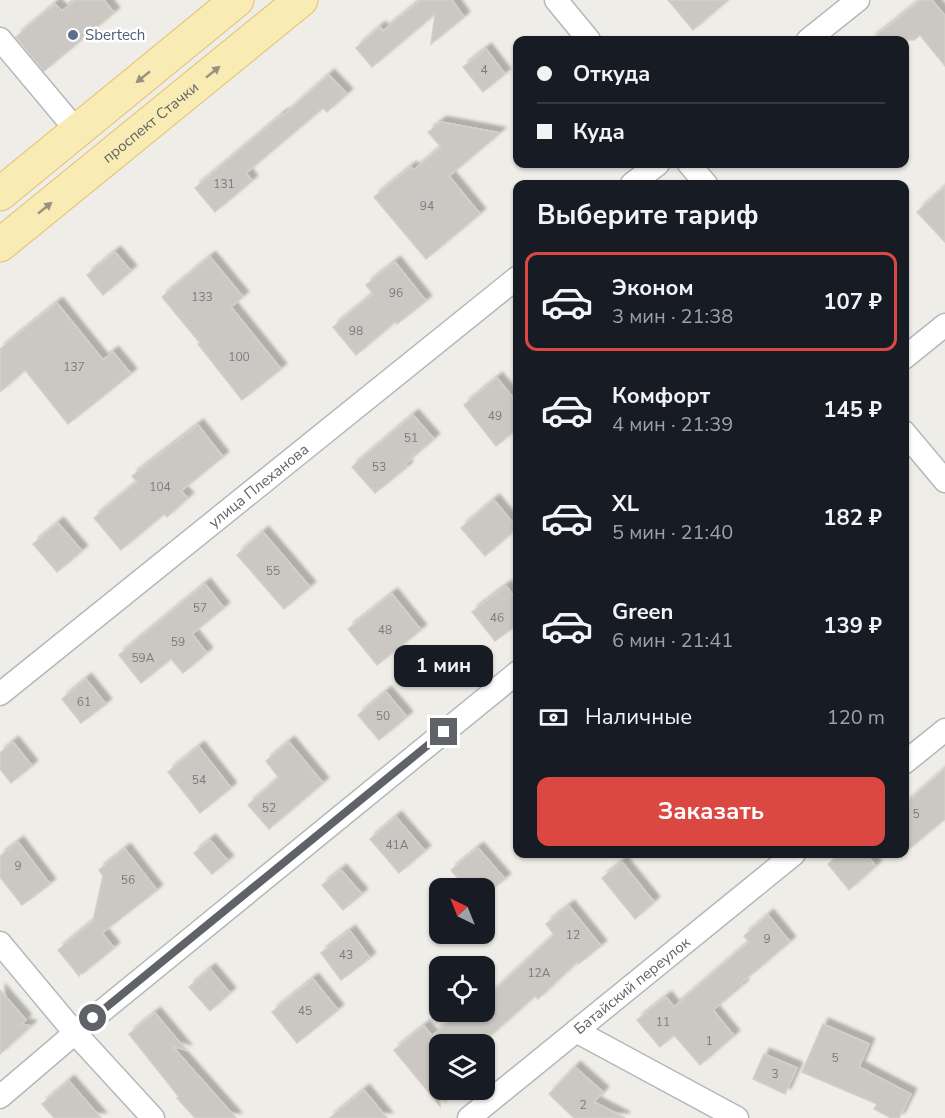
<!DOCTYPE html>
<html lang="ru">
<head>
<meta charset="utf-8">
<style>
	:root { --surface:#171b24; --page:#242831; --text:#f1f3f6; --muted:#9ea1a6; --line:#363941; --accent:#db4842 }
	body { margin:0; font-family:"Nunito Sans",sans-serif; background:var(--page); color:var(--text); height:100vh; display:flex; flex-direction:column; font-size:22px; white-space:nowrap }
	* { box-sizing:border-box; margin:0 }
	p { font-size:20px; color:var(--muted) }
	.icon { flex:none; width:33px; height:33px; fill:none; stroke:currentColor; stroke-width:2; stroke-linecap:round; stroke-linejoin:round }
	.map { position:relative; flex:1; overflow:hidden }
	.details { position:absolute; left:513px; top:180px; width:396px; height:678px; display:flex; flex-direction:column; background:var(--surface); border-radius:12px; box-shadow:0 2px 4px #0004 }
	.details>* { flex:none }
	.banner { position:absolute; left:513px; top:36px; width:396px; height:132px; border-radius:12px; box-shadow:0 2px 4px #0004; display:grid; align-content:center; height:132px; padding:0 24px; background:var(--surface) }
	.needle { width:39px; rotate:317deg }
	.controls { position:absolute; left:429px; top:878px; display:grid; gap:12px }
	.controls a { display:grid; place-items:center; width:66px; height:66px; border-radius:12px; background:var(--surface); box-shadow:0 2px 4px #0004; font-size:30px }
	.end { position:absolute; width:27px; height:27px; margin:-14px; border:8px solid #5f6266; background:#fff; box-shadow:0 0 0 3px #fff }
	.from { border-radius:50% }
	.bubble { position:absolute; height:42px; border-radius:12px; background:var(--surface); box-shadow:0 2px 4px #0004; font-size:20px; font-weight:700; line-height:42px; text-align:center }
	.banner b { display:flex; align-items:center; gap:21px; height:57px; font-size:22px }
	.banner b+b { border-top:2px solid var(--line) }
	.banner i { width:15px; height:15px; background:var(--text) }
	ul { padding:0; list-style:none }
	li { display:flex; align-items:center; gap:18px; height:99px; margin:0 12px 9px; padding:0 12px; border:3px solid transparent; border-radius:12px }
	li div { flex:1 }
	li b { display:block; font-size:22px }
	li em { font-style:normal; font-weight:700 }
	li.selected { border-color:var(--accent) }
	li>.icon { width:54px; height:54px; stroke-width:1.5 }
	h2 { padding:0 24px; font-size:27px; line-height:72px }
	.pay { display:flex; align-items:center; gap:15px; height:66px; padding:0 24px; font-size:22px }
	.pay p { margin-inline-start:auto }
	.action { display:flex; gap:12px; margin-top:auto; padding:12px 24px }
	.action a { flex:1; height:69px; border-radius:12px; background:var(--accent); color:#fff; font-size:24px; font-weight:700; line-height:69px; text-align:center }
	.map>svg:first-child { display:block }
</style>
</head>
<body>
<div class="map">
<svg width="945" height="1118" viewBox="0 0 945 1118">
	<defs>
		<filter id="shadow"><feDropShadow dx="5.5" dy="-5.5" stdDeviation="1.5" flood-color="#0004"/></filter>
	</defs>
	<rect width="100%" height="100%" fill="#efede7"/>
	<g fill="#cbc8c4" stroke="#d4cfc6" stroke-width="1.5" filter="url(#shadow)">
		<path d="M76,0H104L114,13L44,71L16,37L55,4L62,11Z"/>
		<path d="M421,0H452L464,17L431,44L435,14L372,67L356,48L380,27L383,31Z"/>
		<path d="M668,0H728L693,30Z"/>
		<path d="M921,0H932L945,16V66L920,35L914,40H871Z"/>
		<path d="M486,49L505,74L483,92L463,67Z"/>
		<path d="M329,75L347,94L327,112L323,108L246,173L252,181L215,212L195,188L283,114L284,115Z"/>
		<path d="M441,122L500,133L449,176L480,214L426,259L374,197L411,167L414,170L441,147L428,132Z"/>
		<path d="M945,187V242L917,212Z"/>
		<path d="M115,252L131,271L103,295L87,275Z"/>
		<path d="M210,257L243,297L231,307L281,369L242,400L198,344L200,343L162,297Z"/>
		<path d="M395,262L426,301L397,324L395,322L356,355L333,327L373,294L366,285Z"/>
		<path d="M57,303L103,360L113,352L131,374L68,424L25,370L0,392V349Z"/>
		<path d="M497,378L518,404V428L496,446L464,405Z"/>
		<path d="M413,415L434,439L405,464L407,467L375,493L352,467Z"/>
		<path d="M198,425L223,457L181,491L188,498L167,517L164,514L121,550L94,518L137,482L132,476Z"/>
		<path d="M494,500L517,528L485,556L461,528Z"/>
		<path d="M58,523L82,551L57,572L33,544Z"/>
		<path d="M263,532L310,587L284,609L237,555Z"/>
		<path d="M205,584L224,608L192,634L207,653L183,673L171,659L141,683L119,655Z"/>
		<path d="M506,586L518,602V624L495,641L472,612Z"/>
		<path d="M392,594L421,630L377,665L348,629Z"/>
		<path d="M86,679L106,704L81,723L62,699Z"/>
		<path d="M386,692L407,717L379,740L358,715Z"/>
		<path d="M13,742L32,766L11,783L0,769V753Z"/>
		<path d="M289,742L323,783L269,829L248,805L279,778L266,761Z"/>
		<path d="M199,747L231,788L200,813L168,772Z"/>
		<path d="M945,769V819L904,853V805Z"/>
		<path d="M396,817L425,851L399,873L370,839Z"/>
		<path d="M210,840L228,861L212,874L194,853Z"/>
		<path d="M18,842L50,884L22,905L0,877V856Z"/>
		<path d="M478,848L505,879L494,888H466L451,870Z"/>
		<path d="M125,849L157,890L102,933L114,948L82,974L80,973L79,976L58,950L93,921L103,876L99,870Z"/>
		<path d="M840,854H865L876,866L849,890L828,864Z"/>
		<path d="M622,862L654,902L635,919L602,878Z"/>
		<path d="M341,870L362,894L343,910L322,885Z"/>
		<path d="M569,906L601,946L578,964L577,962L538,999L535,996L481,1044H439L440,1106L394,1050L424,1026L432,1036L462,1011H484V1000L554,935L546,924Z"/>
		<path d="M768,915L790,942L741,983L743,985L713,1010L734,1036L700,1065L674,1035L660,1047L637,1020L666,997L674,1007L749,942L744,936Z"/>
		<path d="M350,931L370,958L341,980L321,953Z"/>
		<path d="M210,969L230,993L210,1011L189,987Z"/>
		<path d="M313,979L338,1010L297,1043L272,1012Z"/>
		<path d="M0,990L26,1020L21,1024L31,1026L0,1054Z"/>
		<path d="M155,1013L186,1050L172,1046L236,1118H195L177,1098L179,1097L129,1034Z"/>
		<path d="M823,1024L869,1044L859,1067L911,1094L899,1118H891L874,1109L877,1104L802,1072Z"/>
		<path d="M764,1054L797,1068L785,1094L753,1079Z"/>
		<path d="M575,1067L603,1092L594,1102L625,1118H574L549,1094Z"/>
		<path d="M69,1081L101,1118H54L42,1104Z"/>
		<path d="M364,1090L387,1118H330Z"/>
	</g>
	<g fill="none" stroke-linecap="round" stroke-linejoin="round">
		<defs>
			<g id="street">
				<path d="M556,0L589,40"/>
				<path d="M0,39L77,131"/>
				<path d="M808,40L858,0"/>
				<path d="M689,164L706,184"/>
				<path d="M632,184L658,164"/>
				<path d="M904,358L945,325"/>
				<path d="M904,432L945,481"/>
				<path id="s1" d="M0,694L518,277"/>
				<path d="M904,763L945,730"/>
				<path d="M0,943L75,1033L153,1118"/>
				<path d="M576,1031L737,1118"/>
				<path d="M0,1097L75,1033L518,672"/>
				<path id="s2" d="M469,1118L794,854"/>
			</g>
			<g id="primary">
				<path d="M0,194L237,0"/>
				<path id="s3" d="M0,245L301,0"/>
			</g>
		</defs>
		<use href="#street" stroke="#b4b7bb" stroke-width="25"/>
		<use href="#primary" stroke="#e6be6a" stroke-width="35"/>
		<use href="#street" stroke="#fff" stroke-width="22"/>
		<use href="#primary" stroke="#f8ebb3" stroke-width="33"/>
	</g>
	<defs><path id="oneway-solid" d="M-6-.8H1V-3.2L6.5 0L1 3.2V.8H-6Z" transform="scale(1.5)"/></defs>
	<g fill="#959281">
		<use href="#oneway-solid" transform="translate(213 72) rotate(-39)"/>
		<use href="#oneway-solid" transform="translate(143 77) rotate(141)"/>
		<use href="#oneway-solid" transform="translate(45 208) rotate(-39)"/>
	</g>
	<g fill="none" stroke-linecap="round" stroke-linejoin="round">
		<path stroke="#5f6266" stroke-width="8" d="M93,1018L444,732"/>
	</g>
	<circle fill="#5c6f8a" stroke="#fff" stroke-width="2" cx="73" cy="35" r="6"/>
	<g text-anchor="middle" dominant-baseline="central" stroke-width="5" stroke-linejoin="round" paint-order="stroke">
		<g font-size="12" fill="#7a7c7e">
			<text x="484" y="70">4</text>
			<text x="224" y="184">131</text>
			<text x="427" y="206">94</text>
			<text x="396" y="293">96</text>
			<text x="202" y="297">133</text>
			<text x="356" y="331">98</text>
			<text x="239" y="357">100</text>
			<text x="74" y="367">137</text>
			<text x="495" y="416">49</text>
			<text x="411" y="438">51</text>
			<text x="379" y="467">53</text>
			<text x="160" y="487">104</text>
			<text x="273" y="571">55</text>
			<text x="200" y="608">57</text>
			<text x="497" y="618">46</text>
			<text x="385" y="630">48</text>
			<text x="178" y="642">59</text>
			<text x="143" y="658">59А</text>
			<text x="84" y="702">61</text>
			<text x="383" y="716">50</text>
			<text x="199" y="780">54</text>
			<text x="269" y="808">52</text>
			<text x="916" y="814">5</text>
			<text x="397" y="845">41А</text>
			<text x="18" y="866">9</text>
			<text x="128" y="880">56</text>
			<text x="573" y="935">12</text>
			<text x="767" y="939">9</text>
			<text x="346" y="955">43</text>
			<text x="539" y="973">12А</text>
			<text x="305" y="1011">45</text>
			<text x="663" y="1022">11</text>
			<text x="709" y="1041">1</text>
			<text x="835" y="1058">5</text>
			<text x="775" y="1074">3</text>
			<text x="583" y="1105">2</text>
		</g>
		<g font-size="15" fill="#4e5e75" stroke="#fff" text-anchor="start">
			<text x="85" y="35">Sbertech</text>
		</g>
		<g font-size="15" fill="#5f6266" stroke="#fff">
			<text stroke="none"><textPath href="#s3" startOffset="194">проспект Стачки</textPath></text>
			<text stroke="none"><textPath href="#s1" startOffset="332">улица Плеханова</textPath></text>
			<text stroke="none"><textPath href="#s2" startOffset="210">Батайский переулок</textPath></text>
		</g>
	</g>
</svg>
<div class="controls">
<a><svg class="needle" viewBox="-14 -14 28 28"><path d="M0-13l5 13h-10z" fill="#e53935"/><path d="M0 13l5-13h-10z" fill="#9ea1a6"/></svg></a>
<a><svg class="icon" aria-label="locate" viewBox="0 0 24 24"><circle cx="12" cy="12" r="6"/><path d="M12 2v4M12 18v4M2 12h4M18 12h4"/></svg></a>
<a><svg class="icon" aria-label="layers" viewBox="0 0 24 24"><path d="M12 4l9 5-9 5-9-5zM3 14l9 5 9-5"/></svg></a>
</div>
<i class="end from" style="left:93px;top:1018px"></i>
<i class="end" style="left:444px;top:732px"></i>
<div class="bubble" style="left:394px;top:645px;width:99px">1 мин</div>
<div class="banner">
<b><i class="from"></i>Откуда</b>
<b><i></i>Куда</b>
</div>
<section class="details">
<h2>Выберите тариф</h2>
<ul>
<li class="selected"><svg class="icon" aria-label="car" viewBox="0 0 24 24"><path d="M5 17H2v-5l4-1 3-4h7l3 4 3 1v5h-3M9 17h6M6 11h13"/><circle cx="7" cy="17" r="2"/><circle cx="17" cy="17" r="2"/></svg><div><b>Эконом</b><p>3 мин · 21:38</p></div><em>107 ₽</em></li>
<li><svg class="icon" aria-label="car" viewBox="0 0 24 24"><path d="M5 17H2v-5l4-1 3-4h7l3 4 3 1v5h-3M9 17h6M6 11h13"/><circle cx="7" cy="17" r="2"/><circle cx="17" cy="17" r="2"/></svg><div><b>Комфорт</b><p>4 мин · 21:39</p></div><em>145 ₽</em></li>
<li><svg class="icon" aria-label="car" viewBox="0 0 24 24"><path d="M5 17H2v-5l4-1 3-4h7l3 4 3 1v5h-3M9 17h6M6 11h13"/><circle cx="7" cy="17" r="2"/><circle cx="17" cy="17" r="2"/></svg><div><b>XL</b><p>5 мин · 21:40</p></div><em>182 ₽</em></li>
<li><svg class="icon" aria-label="car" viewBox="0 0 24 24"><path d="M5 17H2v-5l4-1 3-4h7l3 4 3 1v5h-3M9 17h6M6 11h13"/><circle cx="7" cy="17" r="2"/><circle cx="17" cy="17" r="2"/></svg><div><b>Green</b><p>6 мин · 21:41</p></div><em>139 ₽</em></li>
</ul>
<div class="pay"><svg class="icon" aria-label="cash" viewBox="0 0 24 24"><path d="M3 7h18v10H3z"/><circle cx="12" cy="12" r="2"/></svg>Наличные<p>120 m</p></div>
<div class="action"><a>Заказать</a></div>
</section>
</div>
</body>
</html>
